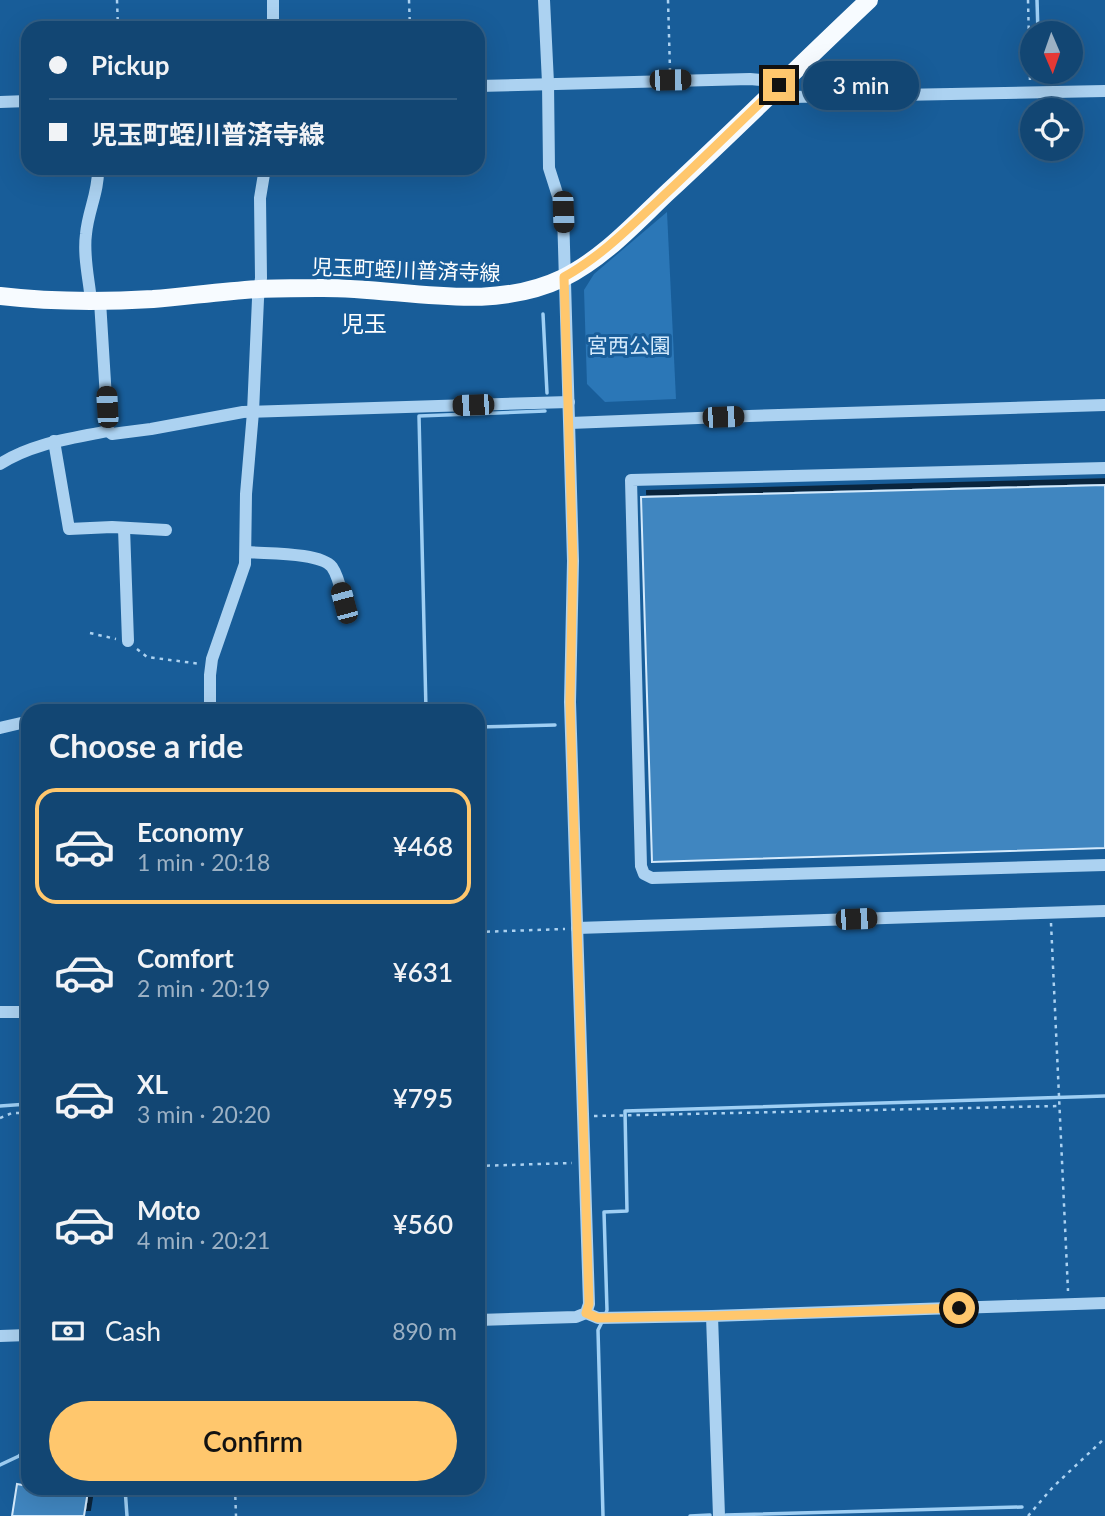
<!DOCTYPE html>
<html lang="en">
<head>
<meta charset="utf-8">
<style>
	:root { --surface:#124673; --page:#1b4d78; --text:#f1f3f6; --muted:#9cb1c4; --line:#315e85; --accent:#ffc76d }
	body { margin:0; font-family:Lato,"Noto Sans JP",sans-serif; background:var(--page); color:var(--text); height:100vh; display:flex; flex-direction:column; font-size:26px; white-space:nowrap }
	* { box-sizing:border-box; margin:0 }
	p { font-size:23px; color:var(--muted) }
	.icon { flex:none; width:38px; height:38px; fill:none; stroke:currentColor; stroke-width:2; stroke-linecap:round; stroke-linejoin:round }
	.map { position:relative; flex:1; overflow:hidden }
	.panel { position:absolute; left:21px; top:704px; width:464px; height:791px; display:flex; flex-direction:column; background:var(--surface); border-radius:21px; box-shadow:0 7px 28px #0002,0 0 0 2px var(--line) }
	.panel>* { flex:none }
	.banner { position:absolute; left:21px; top:21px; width:464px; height:154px; border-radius:21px; box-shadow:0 7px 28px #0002,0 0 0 2px var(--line); display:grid; align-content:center; height:154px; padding:0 28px; background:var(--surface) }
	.needle { width:46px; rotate:178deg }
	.tools { position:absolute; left:1020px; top:21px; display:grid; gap:14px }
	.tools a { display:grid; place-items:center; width:63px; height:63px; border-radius:50%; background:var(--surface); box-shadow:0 7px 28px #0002,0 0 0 2px var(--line); font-size:35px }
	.end { position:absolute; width:32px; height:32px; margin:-16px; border:9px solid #ffc76d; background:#111; box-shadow:0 0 0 4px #111 }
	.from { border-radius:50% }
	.bubble { position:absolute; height:49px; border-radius:24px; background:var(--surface); box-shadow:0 7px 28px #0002,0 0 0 2px var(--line); font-size:23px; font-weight:600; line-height:49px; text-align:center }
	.car { position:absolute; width:21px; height:42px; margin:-21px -10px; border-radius:9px; box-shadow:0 0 5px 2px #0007; background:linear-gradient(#222 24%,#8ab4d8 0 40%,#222 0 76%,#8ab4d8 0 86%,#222 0) }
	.banner b { display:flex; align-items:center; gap:24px; height:66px; font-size:26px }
	.banner b+b { border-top:2px solid var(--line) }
	.banner i { width:18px; height:18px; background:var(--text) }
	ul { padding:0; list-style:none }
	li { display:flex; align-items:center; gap:21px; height:116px; margin:0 14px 10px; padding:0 14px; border:4px solid transparent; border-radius:21px }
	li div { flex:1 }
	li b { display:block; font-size:26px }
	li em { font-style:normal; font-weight:600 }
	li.active { border-color:var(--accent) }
	li>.icon { width:63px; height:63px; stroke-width:1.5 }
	h2 { padding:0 28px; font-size:32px; line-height:84px }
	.pay { display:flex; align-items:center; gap:18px; height:77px; padding:0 28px; font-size:26px }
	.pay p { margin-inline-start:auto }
	.primary-button { display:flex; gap:14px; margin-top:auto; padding:14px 28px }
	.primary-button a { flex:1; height:80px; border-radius:42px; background:var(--accent); color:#111; font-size:28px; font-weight:600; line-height:80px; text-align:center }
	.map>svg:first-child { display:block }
</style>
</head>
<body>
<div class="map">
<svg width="1105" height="1516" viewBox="0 0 1105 1516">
	<defs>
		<filter id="shadow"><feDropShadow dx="6" dy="-6" stdDeviation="0" flood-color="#0009"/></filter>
	</defs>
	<rect width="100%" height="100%" fill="#185d99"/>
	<path fill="#2b77b7" d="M667,212L676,399L605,402L587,384L584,290L594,274Z"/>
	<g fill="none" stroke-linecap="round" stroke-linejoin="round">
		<g stroke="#9fcff4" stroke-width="3.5">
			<path d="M1037,0L1038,33"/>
			<path d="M1040,72V81"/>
			<path d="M543,314L547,393"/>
			<path d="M426,710L419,416L545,411"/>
			<path d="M478,727L555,725"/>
			<path d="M0,1106L28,1104"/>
			<path d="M606,1313L607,1310L604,1212L627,1211L625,1111L1105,1096"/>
			<path d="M603,1320L598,1330L603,1516"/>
			<path d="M0,1465L19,1456L28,1447"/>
			<path d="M125,1488L127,1516"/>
			<path d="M726,1515L1022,1507"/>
			<path d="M690,1516L710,1515"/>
		</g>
	</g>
	<g fill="#4086c0" stroke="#d4eafc" stroke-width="2" filter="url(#shadow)">
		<path d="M1105,485V848L652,862L641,497Z"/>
		<path d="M17,1484L71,1494L72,1488L88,1491L84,1516H12Z"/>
	</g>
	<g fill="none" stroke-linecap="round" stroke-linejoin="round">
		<g stroke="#acd2f1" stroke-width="2.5" stroke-dasharray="3.5 5" stroke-linecap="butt">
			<path d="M117,0L118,28"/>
			<path d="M409,0L410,28"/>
			<path d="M668,0L670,70"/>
			<path d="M1028,0L1030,81"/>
			<path d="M90,633L116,639"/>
			<path d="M137,649L147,657L201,664"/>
			<path d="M1051,923L1068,1291"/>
			<path d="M478,932L565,929"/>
			<path d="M594,1116L1059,1106"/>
			<path d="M0,1118L12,1113H28"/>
			<path d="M478,1166L572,1163"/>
			<path d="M235,1488L236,1516"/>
			<path d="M1028,1516L1053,1487L1105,1438"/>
		</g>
		<g stroke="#acd2f1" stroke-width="12">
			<path d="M273,0V28"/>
			<path d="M478,86L750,79L761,80L776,93L791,97L1105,91"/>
			<path d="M0,102L28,101"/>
			<path d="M91,301C89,279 83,256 86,234C88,211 99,191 98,168"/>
			<path d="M100,301L108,431"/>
			<path d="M570,423L749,416L1105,405"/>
			<path d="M54,441L69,529L112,527L166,530"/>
			<path d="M0,464C33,443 70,439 108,431L112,434L151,429L243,412L569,402"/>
			<path d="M1105,468L631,480L641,866L644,874L652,878L1105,865"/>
			<path d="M124,528L128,641"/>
			<path d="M247,552C266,554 320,552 332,567C339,577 341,591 344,603"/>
			<path d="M210,710V675L212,659L245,564L246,494L253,412L258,299L261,278L260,198L265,168"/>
			<path d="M0,728L21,723L28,724"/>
			<path d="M577,928L1105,911"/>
			<path d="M0,1012H28"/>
			<path d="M586,1313L598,1318L712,1316L1105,1303"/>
			<path d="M712,1316L719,1516"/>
			<path d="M478,1320L576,1317L586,1313L589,1304L570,702L573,561L563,212L549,168L548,83L544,0"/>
			<path d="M0,1336L28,1335"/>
		</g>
		<path stroke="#f7fbff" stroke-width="18" d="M0,296C51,302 102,302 153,299C189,296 224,291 259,289C278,288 298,288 317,288C399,286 486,315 563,278C604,258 637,221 669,191C737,128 802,63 869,0"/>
	</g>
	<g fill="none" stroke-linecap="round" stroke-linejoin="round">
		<path stroke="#ffc76d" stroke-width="9" d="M779,85C739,123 700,162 659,200C629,228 600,257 564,277L573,561L570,702L589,1304L586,1313L598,1318L712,1316L959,1308"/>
	</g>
	<g text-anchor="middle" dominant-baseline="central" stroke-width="6" stroke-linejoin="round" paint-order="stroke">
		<g font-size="21" fill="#fff" stroke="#185d99">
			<text transform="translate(406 269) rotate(2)">児玉町蛭川普済寺線</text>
		</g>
		<g font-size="21" fill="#d4eafc" stroke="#185d99">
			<text x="629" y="344">宮西公園</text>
		</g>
		<g font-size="23" fill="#fff" stroke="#185d99">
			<text x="364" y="323">児玉</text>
		</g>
	</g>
</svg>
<div class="tools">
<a><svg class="needle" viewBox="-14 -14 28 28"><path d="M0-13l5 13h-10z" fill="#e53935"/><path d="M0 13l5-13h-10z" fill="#9cb1c4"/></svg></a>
<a><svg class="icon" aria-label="locate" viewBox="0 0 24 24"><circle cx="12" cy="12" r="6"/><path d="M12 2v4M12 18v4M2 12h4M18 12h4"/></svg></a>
</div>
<i class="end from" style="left:959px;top:1308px"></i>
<i class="end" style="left:779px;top:85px"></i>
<div class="bubble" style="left:803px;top:61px;width:116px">3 min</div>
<i class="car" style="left:670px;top:80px;rotate:89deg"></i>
<i class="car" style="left:563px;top:212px;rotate:178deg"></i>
<i class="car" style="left:473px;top:405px;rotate:268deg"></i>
<i class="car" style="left:107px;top:407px;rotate:357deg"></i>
<i class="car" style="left:723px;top:417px;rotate:88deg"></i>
<i class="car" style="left:344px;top:603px;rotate:345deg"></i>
<i class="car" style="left:856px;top:919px;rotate:88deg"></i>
<div class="banner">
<b><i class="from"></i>Pickup</b>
<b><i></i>児玉町蛭川普済寺線</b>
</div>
<section class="panel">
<h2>Choose a ride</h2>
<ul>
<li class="active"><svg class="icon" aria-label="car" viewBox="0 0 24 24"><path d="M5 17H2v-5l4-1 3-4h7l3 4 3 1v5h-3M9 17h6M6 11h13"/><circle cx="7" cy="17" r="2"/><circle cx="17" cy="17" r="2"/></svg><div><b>Economy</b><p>1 min · 20:18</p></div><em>¥468</em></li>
<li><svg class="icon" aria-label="car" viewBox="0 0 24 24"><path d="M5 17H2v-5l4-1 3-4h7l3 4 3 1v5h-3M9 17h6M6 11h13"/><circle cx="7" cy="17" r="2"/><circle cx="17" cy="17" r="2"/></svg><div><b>Comfort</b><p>2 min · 20:19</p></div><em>¥631</em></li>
<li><svg class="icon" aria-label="car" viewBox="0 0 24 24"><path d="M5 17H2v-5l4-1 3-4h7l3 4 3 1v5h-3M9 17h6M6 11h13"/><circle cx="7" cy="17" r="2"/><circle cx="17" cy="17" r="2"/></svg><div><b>XL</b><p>3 min · 20:20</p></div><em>¥795</em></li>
<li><svg class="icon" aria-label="car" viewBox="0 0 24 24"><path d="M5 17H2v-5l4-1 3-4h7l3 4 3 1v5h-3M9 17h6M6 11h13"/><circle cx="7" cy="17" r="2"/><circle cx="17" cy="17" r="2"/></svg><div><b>Moto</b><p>4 min · 20:21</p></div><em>¥560</em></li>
</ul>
<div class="pay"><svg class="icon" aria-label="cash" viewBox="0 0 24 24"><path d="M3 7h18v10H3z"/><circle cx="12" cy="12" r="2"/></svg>Cash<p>890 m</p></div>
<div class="primary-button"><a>Confirm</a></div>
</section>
</div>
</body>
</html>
